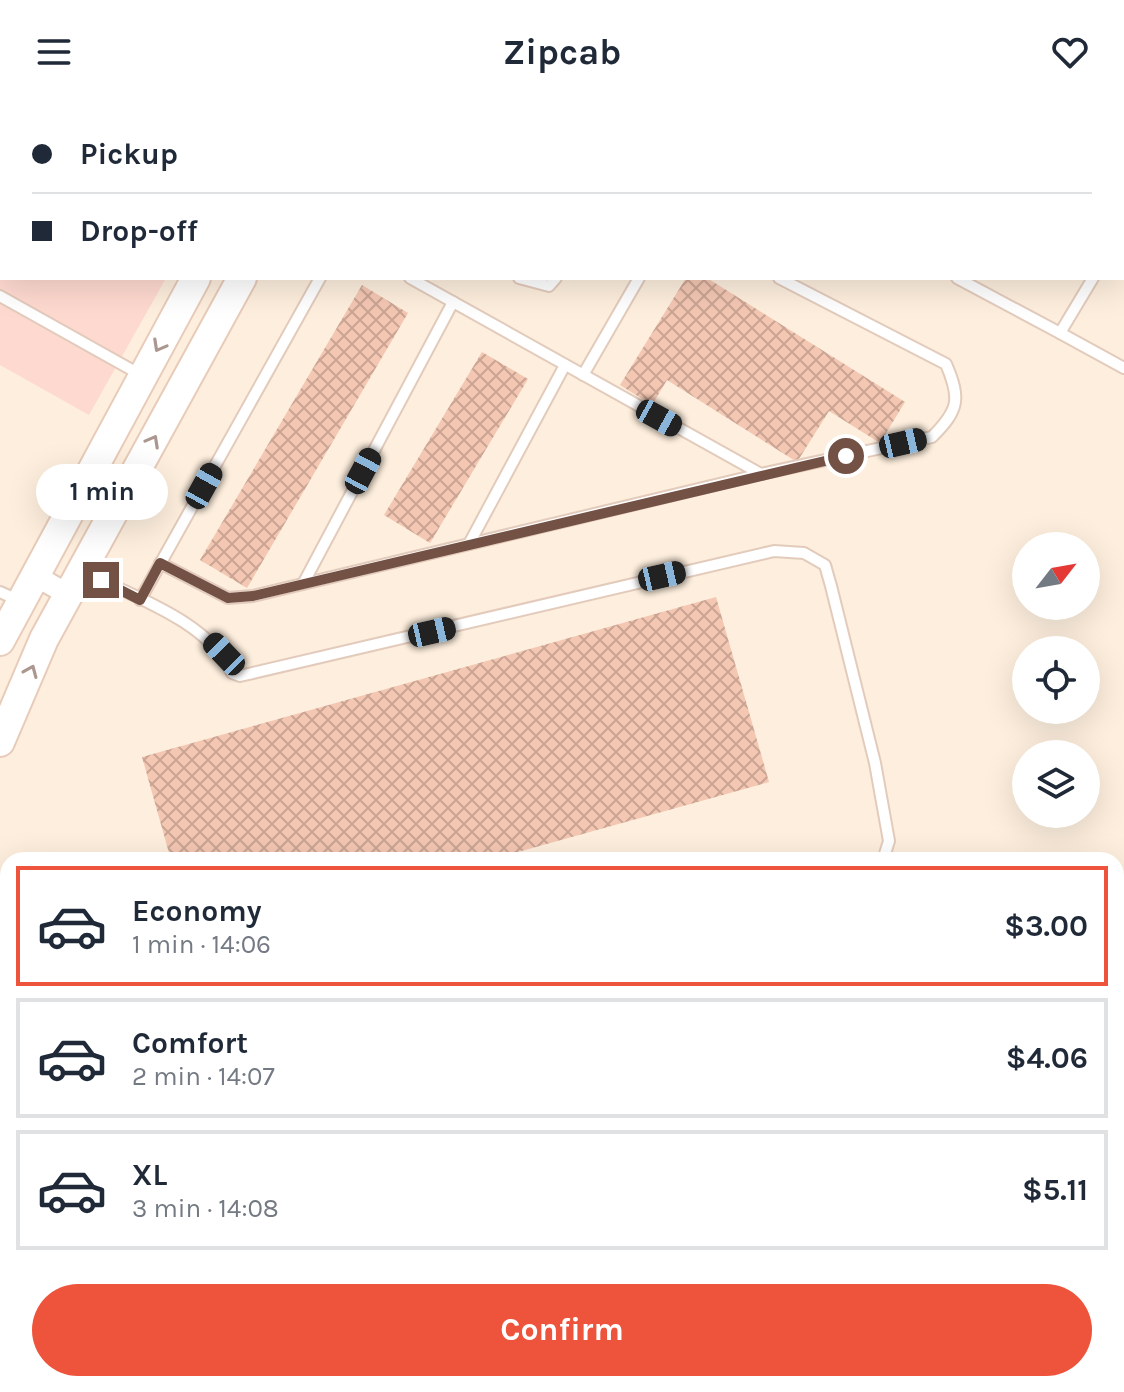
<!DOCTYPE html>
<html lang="en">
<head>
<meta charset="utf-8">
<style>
	:root { --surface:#fff; --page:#f2f2f3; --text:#1f2937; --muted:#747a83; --line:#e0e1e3; --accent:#ee533b }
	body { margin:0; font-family:Karla,sans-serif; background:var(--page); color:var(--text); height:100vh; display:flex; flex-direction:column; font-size:30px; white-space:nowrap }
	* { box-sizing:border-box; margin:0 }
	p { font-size:26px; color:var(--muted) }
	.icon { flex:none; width:44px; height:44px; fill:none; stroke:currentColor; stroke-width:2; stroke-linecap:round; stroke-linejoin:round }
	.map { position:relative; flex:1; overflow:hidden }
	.drawer { position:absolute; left:0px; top:748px; width:1124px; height:540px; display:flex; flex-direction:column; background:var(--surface); border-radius:24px 24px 0 0; box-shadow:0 8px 32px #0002 }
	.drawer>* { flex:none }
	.banner { position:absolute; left:0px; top:0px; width:1124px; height:176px; box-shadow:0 8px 32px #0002; display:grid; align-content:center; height:176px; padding:0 32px; background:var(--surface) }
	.needle { width:52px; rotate:59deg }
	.tools { position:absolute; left:1012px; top:428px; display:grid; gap:16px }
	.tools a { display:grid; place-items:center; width:88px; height:88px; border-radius:50%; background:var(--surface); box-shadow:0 8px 32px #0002; font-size:40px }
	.end { position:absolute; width:36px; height:36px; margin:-18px; border:10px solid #735145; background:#fff; box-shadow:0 0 0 4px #fff }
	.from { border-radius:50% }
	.bubble { position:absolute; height:56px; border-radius:28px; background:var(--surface); box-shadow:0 8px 32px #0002; font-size:26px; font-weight:700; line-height:56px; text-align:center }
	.car { position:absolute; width:24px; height:48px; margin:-24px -12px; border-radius:10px; box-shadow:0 0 6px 2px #0007; background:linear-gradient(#222 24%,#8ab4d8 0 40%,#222 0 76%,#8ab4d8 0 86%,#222 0) }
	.banner b { display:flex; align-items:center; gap:28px; height:76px; font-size:30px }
	.banner b+b { border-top:2px solid var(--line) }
	.banner i { width:20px; height:20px; background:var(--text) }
	ul { padding:14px 0 0; list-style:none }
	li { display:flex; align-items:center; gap:24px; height:120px; margin:0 16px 12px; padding:0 16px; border:4px solid var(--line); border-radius:0px }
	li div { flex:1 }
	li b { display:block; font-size:30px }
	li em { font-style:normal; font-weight:700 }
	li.active { border-color:var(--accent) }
	li>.icon { width:72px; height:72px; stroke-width:1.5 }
	.primary-button { display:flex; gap:16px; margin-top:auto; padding:16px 32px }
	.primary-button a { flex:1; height:92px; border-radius:48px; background:var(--accent); color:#fff; font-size:32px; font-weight:700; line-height:92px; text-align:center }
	header { display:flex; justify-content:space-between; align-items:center; height:104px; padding:0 32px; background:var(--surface); font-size:36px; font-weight:700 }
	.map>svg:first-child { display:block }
</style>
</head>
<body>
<header><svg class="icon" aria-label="menu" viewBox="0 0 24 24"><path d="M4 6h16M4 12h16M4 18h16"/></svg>Zipcab<svg class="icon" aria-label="heart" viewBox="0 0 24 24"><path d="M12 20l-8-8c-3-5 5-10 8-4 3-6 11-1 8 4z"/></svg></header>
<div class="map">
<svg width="1124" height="1288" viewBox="0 0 1124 1288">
	<defs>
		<pattern id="building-cross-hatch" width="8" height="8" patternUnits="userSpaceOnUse" patternTransform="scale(2)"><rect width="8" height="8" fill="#f4c7b3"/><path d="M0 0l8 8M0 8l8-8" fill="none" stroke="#caa493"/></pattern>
	</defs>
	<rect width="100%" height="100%" fill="#fdeedd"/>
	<path fill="#fed9d0" d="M0,0H262L2,2V174H166L89,311L0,261Z"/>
	<g fill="url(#building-cross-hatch)">
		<path d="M686,174H707L905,298L880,339L829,307L797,358L667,276L652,301L620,281Z"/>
		<path d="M362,181L408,209L247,484L200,456Z"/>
		<path d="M482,248L528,275L430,439L384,411Z"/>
		<path d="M716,493L769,678L489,756H171L142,653Z"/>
		<path d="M393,1280H606L607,1288H394Z"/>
		<path d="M801,1280H904L900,1288H810Z"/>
	</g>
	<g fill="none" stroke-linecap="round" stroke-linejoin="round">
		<defs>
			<g id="lane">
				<path d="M445,0L448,2"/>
				<path d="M194,2L196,0"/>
				<path d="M756,2L757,0"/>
				<path d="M0,88L2,89"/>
				<path d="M1122,127L1124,124"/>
				<path d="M519,174L549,182L556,174"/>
				<path d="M957,174L1060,229L1093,174"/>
				<path d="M0,192L141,271"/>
				<path d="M1060,229L1124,264"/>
				<path d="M583,271L639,174"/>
				<path d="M761,370L932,333C959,306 961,295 946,260L779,174"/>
				<path d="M469,440L565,261"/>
				<path d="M160,459L228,494L253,492L761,370L410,174"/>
				<path d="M84,468C132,492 210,518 232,569L240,572L774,447L804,449L825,461L831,482L875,659L889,737L883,756"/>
				<path d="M303,480L453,198"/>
				<path d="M0,488L18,496"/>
				<path d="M140,496L320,174"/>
				<path d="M0,889H8"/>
				<path d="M0,1278H8"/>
				<path d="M281,1280L284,1288"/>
				<path d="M60,1288L61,1280"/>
				<path d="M694,1288L699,1280"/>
				<path d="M780,1288L783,1280"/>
				<path d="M921,1288L924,1280"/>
			</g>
			<path id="street" d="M34,471L69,491"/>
			<g id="secondary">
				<path d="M291,2L292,0"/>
				<path d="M336,2L337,0"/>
				<path d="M0,537L196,174"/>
				<path d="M0,638L44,535L242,174"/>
			</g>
		</defs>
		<use href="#lane" stroke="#e3cbbc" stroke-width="14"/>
		<use href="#street" stroke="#e3cbbc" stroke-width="24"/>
		<use href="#secondary" stroke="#e8cbb9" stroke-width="32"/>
		<use href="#lane" stroke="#fff" stroke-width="10"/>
		<use href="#street" stroke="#fff" stroke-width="20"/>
		<use href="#secondary" stroke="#fff" stroke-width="28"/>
	</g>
	<defs><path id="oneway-chevron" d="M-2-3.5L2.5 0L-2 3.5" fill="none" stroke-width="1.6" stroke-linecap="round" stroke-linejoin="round" transform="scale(2)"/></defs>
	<g stroke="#ab978f">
		<use href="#oneway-chevron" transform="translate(159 242) rotate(119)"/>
		<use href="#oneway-chevron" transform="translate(153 337) rotate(-61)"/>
		<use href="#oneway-chevron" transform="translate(31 567) rotate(-67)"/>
	</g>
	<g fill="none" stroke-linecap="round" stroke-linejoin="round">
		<path stroke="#735145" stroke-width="10" d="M101,476L140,496L160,459L228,494L253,492L846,352"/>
	</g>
</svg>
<div class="tools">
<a><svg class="needle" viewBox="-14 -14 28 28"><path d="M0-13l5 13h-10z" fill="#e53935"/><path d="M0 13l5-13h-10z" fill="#747a83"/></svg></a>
<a><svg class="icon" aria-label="locate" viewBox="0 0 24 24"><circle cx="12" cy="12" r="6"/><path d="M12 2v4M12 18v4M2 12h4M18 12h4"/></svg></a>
<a><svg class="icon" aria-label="layers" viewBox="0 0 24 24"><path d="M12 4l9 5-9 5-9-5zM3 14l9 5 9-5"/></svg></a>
</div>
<i class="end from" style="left:846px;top:352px"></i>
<i class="end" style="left:101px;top:476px"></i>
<div class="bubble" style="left:36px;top:360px;width:132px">1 min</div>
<i class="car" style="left:659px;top:314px;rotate:119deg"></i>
<i class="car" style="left:903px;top:339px;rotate:77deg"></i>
<i class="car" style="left:363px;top:367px;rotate:28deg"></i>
<i class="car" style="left:204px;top:382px;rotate:29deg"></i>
<i class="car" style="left:662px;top:472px;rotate:77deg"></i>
<i class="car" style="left:432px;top:528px;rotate:77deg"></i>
<i class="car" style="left:224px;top:550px;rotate:316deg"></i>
<div class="banner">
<b><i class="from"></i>Pickup</b>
<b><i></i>Drop-off</b>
</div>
<section class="drawer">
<ul>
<li class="active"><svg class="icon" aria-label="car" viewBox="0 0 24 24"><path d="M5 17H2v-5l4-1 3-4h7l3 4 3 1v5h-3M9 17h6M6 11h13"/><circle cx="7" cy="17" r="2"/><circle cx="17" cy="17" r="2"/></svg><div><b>Economy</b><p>1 min · 14:06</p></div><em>$3.00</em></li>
<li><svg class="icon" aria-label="car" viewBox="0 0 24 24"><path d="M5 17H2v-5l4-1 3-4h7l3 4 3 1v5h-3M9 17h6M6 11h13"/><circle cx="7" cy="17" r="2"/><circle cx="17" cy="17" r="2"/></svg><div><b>Comfort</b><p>2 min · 14:07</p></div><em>$4.06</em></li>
<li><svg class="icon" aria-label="car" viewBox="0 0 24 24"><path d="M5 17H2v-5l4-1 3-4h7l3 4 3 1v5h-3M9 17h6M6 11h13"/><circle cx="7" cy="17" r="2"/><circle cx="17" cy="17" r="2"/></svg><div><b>XL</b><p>3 min · 14:08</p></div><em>$5.11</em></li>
</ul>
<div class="primary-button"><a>Confirm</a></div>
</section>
</div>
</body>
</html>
